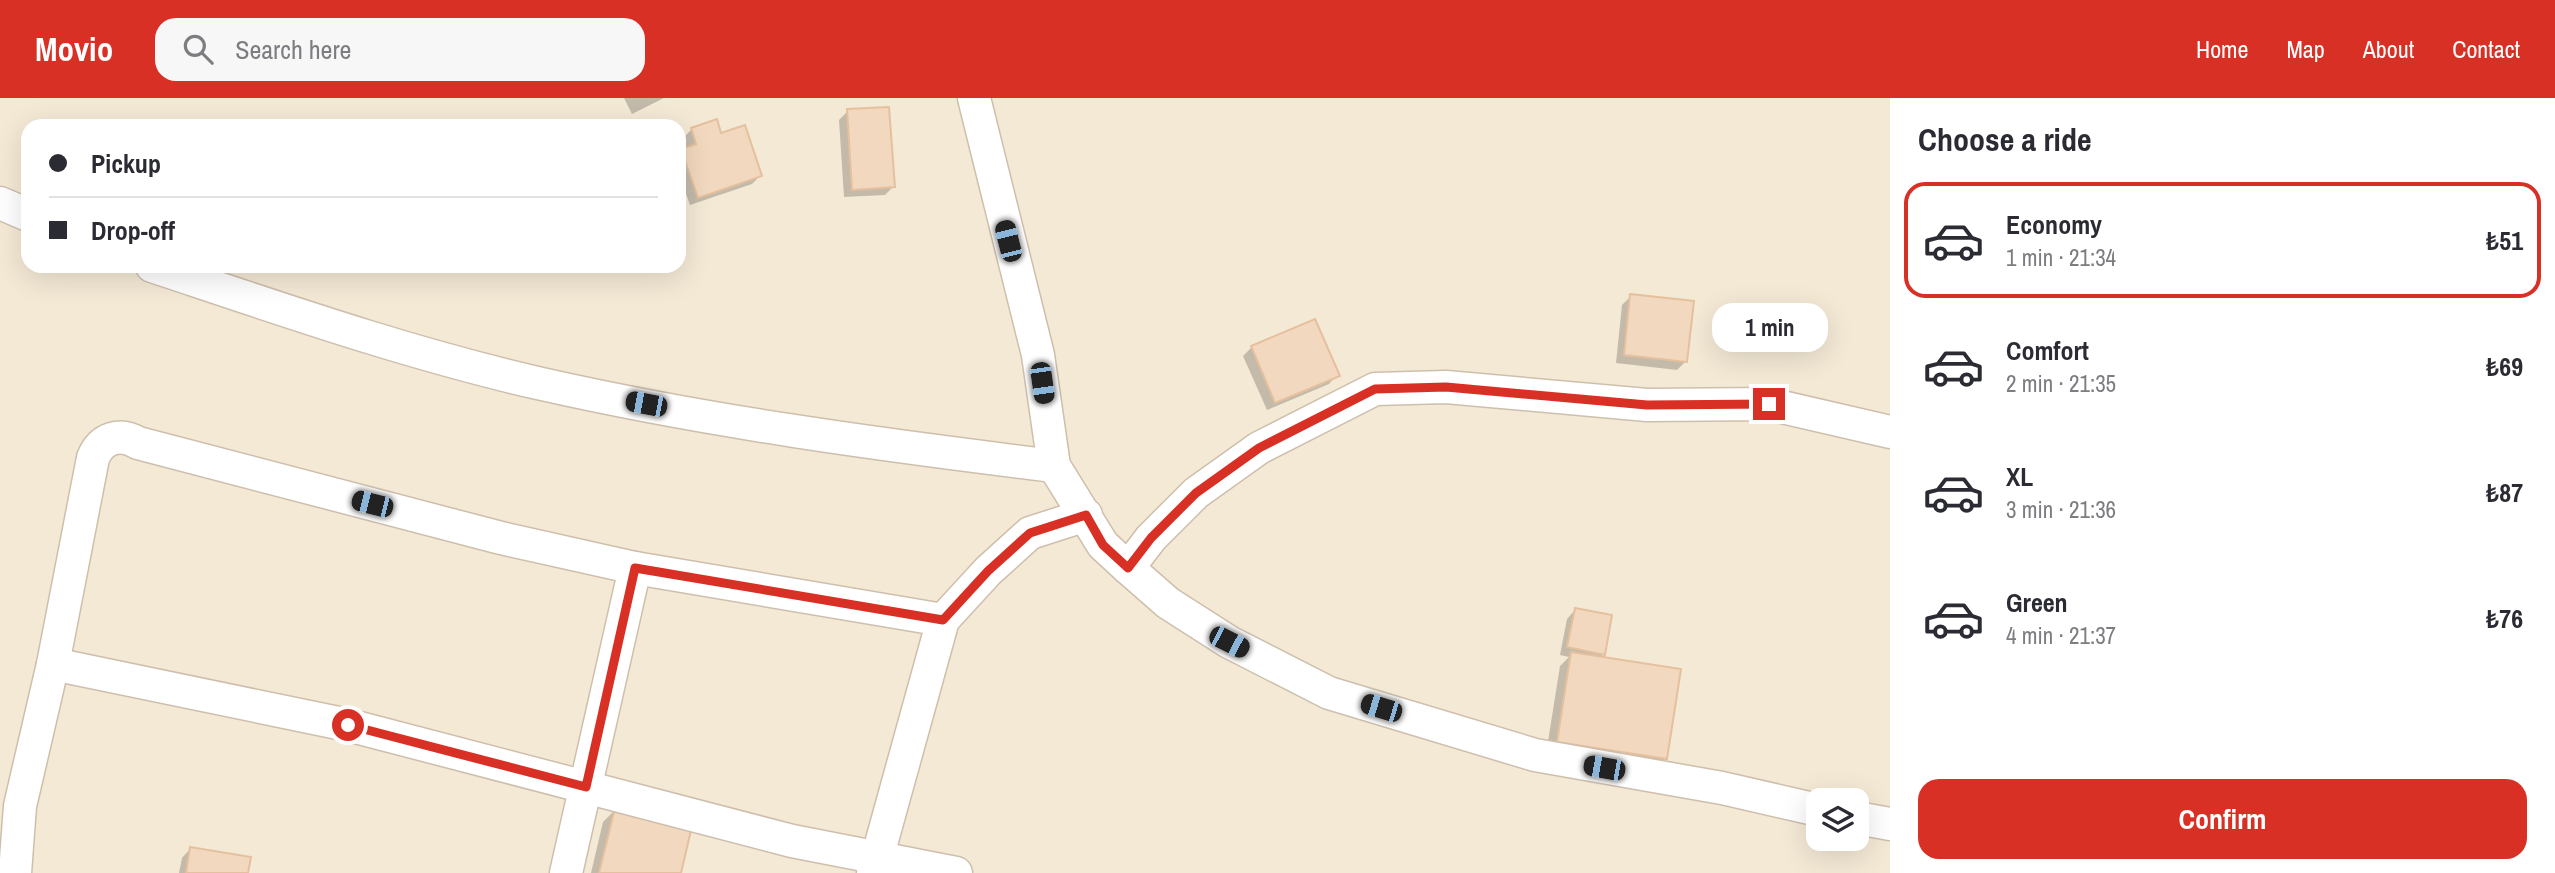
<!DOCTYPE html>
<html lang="en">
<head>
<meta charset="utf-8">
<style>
	:root { --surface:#fff; --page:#f7f7f7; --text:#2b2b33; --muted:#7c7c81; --line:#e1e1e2; --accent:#d93025 }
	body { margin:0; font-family:"Archivo Narrow",sans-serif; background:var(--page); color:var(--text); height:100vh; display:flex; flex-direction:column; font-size:26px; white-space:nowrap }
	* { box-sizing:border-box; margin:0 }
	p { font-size:23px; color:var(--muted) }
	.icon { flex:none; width:38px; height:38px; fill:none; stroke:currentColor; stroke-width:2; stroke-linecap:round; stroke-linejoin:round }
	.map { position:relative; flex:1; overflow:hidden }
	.panel { display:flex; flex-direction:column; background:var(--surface); width:665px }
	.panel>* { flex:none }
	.banner { position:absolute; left:21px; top:21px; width:665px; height:154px; border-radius:21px; box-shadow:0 7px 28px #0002; display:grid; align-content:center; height:154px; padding:0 28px; background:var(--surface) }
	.fabs { position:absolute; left:1806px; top:690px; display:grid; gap:14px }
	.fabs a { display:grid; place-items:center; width:63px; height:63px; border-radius:14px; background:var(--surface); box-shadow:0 7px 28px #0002; font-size:35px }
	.end { position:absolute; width:32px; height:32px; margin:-16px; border:9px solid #d93025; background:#fff; box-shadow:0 0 0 4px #fff }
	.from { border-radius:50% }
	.bubble { position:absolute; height:49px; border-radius:21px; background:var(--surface); box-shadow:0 7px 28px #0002; font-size:23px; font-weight:700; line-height:49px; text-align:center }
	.car { position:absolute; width:21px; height:42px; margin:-21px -10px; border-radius:9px; box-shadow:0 0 5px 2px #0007; background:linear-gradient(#222 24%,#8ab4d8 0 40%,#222 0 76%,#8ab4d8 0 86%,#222 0) }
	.banner b { display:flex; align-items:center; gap:24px; height:66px; font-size:26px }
	.banner b+b { border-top:2px solid var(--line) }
	.banner i { width:18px; height:18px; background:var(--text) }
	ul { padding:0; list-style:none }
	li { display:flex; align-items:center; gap:21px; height:116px; margin:0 14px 10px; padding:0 14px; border:4px solid transparent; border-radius:21px }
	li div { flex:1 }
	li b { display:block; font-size:26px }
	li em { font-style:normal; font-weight:700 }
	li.current { border-color:var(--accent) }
	li>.icon { width:63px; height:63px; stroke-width:1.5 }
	h2 { padding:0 28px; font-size:32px; line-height:84px }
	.primary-button { display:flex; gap:14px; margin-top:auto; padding:14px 28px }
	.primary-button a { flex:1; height:80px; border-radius:21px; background:var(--accent); color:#fff; font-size:28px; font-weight:700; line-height:80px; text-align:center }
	header { display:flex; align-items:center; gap:42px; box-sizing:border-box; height:98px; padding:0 35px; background:var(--accent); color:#fff }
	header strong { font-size:33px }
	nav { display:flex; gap:38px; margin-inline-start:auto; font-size:24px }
	.search { width:490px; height:63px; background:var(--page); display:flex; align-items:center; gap:18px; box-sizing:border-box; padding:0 24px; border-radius:21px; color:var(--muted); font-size:26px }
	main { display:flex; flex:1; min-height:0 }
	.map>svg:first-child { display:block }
</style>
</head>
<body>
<header>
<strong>Movio</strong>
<div class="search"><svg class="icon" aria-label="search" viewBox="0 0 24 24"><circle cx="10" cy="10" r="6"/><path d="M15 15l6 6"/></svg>Search here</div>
<nav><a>Home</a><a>Map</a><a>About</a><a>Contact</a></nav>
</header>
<main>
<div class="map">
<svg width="1890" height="775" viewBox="0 0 1890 775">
	<rect width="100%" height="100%" fill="#fcf6e7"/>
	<path fill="#f4e9d5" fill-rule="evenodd" d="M0,0H1890V775H0ZM28,28H679V168H28ZM1818,702H1857V740H1818Z"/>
	<g fill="#0003">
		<path d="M624,0H664L632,16Z"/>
		<path d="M848,13L893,89L885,97L844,99L839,22Z"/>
		<path d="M692,31L720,37L760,78L752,86L690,107L679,76V56L687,51L683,40Z"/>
		<path d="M1631,198L1685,264L1677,272L1616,265L1622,207Z"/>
		<path d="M1252,249L1337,277L1329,286L1267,312L1243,258Z"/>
		<path d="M1575,512L1604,556L1599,560L1665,661L1653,673L1546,656L1560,568L1569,559L1560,557L1567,521Z"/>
		<path d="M615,712L679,775H591L603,724Z"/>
		<path d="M190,751L246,775H179L182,760Z"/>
	</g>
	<g fill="#f2d8be" stroke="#e5c09e" stroke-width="2">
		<path d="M889,9L895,89L852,92L847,11Z"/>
		<path d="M717,21L721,35L745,27L762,78L698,100L681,51L696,46L691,30Z"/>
		<path d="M1630,196L1694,203L1687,264L1624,257Z"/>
		<path d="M1315,221L1340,278L1275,305L1251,248Z"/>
		<path d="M1575,510L1612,517L1605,557L1567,549Z"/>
		<path d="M1571,554L1681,571L1667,661L1557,644Z"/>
		<path d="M615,710L692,728L681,775H599Z"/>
		<path d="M190,749L251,759L248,775H186Z"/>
	</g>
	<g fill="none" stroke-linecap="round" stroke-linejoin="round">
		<defs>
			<g id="minor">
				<path d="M974,0L1038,257L1054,368L1103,447L1128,470"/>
				<path d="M0,105L28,117"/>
				<path d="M152,168C281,211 410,256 542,286C710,324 883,347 1054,368"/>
				<path d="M53,566L348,627L792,743L956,775"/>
				<path d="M1818,712L1722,690L1535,657L1329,595L1229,544L1168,505L1128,470L1151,440L1196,395L1259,350L1375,291L1446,289L1647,307L1769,306L1890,334"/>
				<path d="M1857,720L1890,726"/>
				<path d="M15,775L20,708L53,566L93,360C101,340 120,334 138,345L501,440L635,470L943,522"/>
				<path d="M566,775L635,470"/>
				<path d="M873,775L943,522L988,473L1030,435L1086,417"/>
			</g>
		</defs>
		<use href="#minor" stroke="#cebfad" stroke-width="35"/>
		<use href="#minor" stroke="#fff" stroke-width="32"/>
	</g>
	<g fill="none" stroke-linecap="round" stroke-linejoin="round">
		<path stroke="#d93025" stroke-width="9" d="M348,627L586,689L635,470L943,522L988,473L1030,435L1086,417L1103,447L1128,470L1151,440L1196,395L1259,350L1375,291L1446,289L1647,307L1769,306"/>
	</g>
</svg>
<div class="fabs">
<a><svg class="icon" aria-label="layers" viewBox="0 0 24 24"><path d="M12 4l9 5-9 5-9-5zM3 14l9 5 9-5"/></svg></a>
</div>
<i class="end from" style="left:348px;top:627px"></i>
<i class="end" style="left:1769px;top:306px"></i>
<div class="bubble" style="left:1712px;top:205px;width:116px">1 min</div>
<i class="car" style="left:1008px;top:143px;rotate:346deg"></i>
<i class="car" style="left:1042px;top:285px;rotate:172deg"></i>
<i class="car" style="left:646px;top:306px;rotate:281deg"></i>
<i class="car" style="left:372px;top:406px;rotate:284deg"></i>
<i class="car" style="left:1229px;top:544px;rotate:117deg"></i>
<i class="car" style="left:1381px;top:610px;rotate:287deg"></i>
<i class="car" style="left:1604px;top:670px;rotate:280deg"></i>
<div class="banner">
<b><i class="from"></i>Pickup</b>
<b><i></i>Drop-off</b>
</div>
</div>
<section class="panel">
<h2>Choose a ride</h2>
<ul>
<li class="current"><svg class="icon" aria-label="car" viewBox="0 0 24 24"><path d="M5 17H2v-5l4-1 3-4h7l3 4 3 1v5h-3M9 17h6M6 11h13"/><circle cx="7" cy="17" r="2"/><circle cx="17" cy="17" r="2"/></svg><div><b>Economy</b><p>1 min · 21:34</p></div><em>₺51</em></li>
<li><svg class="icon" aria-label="car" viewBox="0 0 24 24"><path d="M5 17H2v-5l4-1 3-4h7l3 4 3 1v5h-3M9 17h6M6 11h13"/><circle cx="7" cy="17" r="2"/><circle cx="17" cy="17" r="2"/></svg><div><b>Comfort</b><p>2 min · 21:35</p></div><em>₺69</em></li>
<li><svg class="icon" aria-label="car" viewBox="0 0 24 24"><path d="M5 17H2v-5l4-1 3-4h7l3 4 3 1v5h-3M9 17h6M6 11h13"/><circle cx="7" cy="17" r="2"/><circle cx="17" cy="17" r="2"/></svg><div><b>XL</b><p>3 min · 21:36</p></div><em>₺87</em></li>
<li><svg class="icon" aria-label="car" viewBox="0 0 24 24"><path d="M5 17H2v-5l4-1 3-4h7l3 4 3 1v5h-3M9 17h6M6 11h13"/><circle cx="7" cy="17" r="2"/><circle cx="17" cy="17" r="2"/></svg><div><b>Green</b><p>4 min · 21:37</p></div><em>₺76</em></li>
</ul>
<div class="primary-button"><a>Confirm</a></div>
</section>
</main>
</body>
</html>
